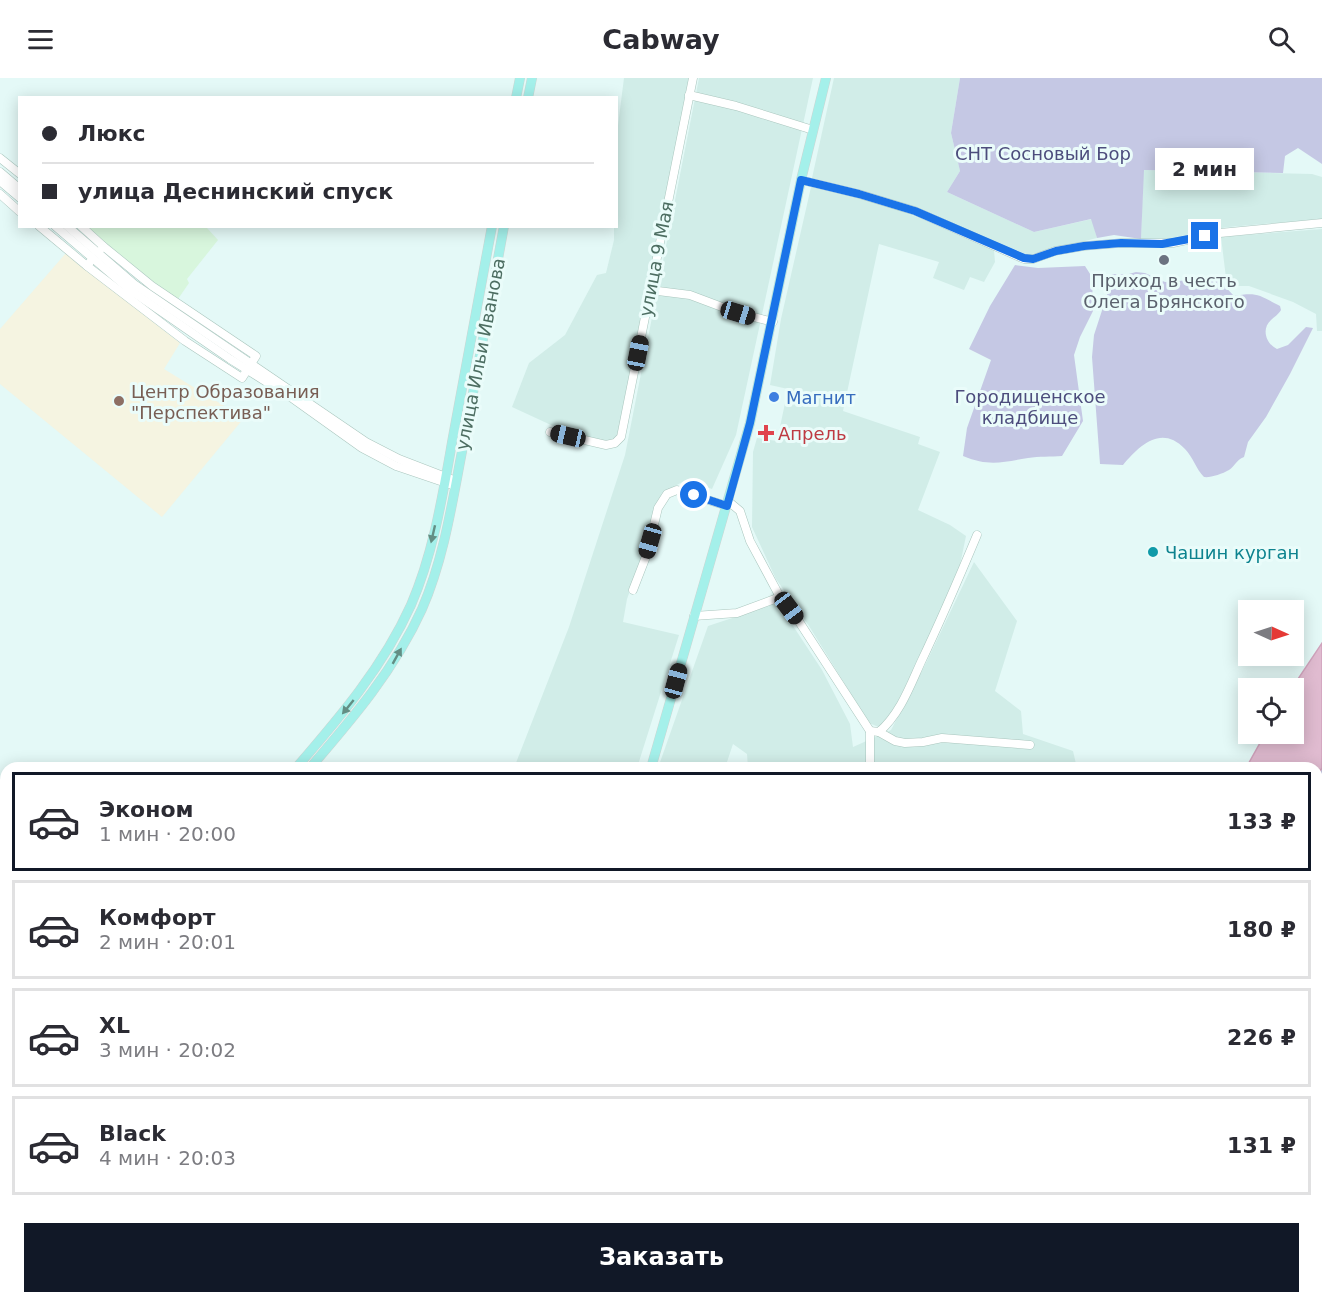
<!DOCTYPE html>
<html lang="ru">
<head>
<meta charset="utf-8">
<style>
	:root { --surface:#fff; --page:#f2f2f3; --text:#2b2b33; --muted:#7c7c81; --line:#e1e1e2; --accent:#111827 }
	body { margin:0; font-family:"DejaVu Sans",sans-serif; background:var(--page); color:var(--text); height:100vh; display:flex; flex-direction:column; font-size:22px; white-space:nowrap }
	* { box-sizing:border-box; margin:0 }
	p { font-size:20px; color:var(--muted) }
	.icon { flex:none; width:33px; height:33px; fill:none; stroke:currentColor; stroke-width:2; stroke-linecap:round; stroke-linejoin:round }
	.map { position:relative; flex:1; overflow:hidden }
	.drawer { position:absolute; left:0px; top:684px; width:1323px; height:542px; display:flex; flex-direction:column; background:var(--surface); border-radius:18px 18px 0 0; box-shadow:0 3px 15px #0003 }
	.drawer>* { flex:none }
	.top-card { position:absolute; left:18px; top:18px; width:600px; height:132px; border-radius:0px; box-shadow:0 3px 15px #0003; display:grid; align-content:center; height:132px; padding:0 24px; background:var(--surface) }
	.needle { width:39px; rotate:93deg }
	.fabs { position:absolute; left:1238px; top:522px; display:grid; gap:12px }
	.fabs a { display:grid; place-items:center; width:66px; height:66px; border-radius:0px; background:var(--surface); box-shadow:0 3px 15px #0003; font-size:30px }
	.end { position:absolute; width:27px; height:27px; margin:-14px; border:8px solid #1a73e8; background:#fff; box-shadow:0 0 0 3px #fff }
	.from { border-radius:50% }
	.bubble { position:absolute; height:42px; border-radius:0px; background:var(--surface); box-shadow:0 3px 15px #0003; font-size:20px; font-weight:800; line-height:42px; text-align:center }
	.car { position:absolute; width:18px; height:36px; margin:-18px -9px; border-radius:8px; box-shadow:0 0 4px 2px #0007; background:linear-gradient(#222 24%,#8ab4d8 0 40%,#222 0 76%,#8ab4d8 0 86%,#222 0) }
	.top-card b { display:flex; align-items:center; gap:21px; height:57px; font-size:22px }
	.top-card b+b { border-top:2px solid var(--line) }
	.top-card i { width:15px; height:15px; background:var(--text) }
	ul { padding:10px 0 0; list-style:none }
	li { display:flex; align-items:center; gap:18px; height:99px; margin:0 12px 9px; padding:0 12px; border:3px solid var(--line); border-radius:0px }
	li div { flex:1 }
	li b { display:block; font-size:22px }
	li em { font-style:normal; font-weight:800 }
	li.active { border-color:var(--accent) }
	li>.icon { width:54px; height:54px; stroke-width:1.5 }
	.cta { display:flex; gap:12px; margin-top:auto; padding:12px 24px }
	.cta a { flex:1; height:69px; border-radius:0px; background:var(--accent); color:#fff; font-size:24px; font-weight:800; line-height:69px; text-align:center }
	header { display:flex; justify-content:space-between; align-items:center; height:78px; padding:0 24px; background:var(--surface); font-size:27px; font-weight:800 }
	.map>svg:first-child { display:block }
</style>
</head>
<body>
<header><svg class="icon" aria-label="menu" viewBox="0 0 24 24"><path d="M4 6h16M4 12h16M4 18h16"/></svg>Cabway<svg class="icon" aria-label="search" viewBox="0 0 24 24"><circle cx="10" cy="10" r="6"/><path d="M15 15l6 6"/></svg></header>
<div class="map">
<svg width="1322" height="1225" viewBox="0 0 1322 1225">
	<rect width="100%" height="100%" fill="#e4f9f7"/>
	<g fill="#d1ede8">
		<path d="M624,0H690L657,172L617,358L611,367H603L551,347L512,329L529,285L565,257L597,197L606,195L614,162V149L616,148V63Z"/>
		<path d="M699,0H813L736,357L712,411L686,402L662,415L644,473L627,521L623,544L679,557L637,690H514L569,549L625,377Z"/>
		<path d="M834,0H960L951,55L960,93L947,114L1034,154L1092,141L1097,160L1028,177L944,142L878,118L812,100Z"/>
		<path d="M1143,92L1312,96L1322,99V141L1228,149L1171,160L1141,161Z"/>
		<path d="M811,109L866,120L933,145L994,172L995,184L984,204L970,199L964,212L933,200L939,184L879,166L843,333L920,359L918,366L940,374L918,432L950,447L966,458L960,487L923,573L894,631L881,650L869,645L809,548L776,501L752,449L753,374L757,360L777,363L788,311L770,307L781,241Z"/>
		<path d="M1322,151V253H1317L1316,236L1293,224L1249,208H1227L1221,159Z"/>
		<path d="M974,484L1017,543L995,613L1021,633L1023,656L1073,673L1077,690H748L747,676L733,666L725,690H658L708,548L778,525L822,592L850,646L853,669L891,652L927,583Z"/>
		<path d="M0,786L6,791V1194L0,1205Z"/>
		<path d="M172,1220H304L299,1225H167Z"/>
	</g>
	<path fill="#f5f4e1" d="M66,175L180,265L164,291L244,340L162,439L0,306V251Z"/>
	<g fill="#d8f6dd">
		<path d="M92,148L208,149L207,150L218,162L187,201L189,205L178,221L158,209L87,154Z"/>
		<path d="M314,1220H459V1225H308Z"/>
	</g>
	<g fill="#c5c8e4">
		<path d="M960,0H1322V86L1298,70L1285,78L1283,95L1144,92L1141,161L1114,157L1097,160L1091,141L1034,154L947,114L960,93L951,55Z"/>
		<path d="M1015,187L1038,190L1085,188L1092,199L1093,233L1080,259L1074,277L1083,343L1062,378C1051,379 1039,378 1028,380C1002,384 990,389 963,378L967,350L991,282L969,271L990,228Z"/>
		<path d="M1136,194L1145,195L1165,204L1217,200L1234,218C1257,214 1259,217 1280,228L1281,232C1278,237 1275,238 1271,242C1261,251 1266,266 1277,271L1288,267L1306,249L1313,250L1290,296L1266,339L1248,364L1244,379C1236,382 1235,388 1229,392C1222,396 1210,400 1204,399C1196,391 1193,379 1185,371C1161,346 1139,368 1123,387L1100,386L1092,279L1094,257L1108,214L1107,201L1109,196H1129Z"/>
		<path d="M1322,690V823L1317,828V698Z"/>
		<path d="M1317,829L1322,832V1225H1249V1220H1317Z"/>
		<path d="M460,1220H929L926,1225H459Z"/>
		<path d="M1059,1220H1201V1225H1056Z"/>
	</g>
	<g fill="#e0bbd0" stroke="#d0a3bc" stroke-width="1.5">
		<path d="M1322,565V690L1317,698V690H1246L1265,656H1293L1292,610Z"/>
		<path d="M975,1220H1059L1056,1225H972Z"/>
	</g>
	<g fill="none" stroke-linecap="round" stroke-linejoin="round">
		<defs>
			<g id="minor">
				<path d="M689,17L736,28L813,52"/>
				<path d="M0,80L20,96"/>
				<path d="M0,94L20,111"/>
				<path d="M801,102L859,116L915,133L1024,181H1033L1055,173L1084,168L1121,165H1173L1220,155L1322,145"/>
				<path d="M0,103L20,120"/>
				<path d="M0,116L20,134"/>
				<path d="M39,148L87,188L90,184"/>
				<path d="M55,148L130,212L230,281L292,320L362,370L396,388L455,408"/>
				<path d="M67,148L134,206L366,364L399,381L456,403"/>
				<path d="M81,148L103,168L102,170"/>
				<path d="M87,188L185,263L242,300L256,278L152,208L103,168"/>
				<path d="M650,212L690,217L738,235L773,244"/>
				<path d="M550,354L606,367L615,365L621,359L693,0"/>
				<path d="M728,423L740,433L750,463L780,519L798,542L870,653V690"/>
				<path d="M633,512L647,476L658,430L667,416L677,412L727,428"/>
				<path d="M694,538L737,535L780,519"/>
				<path d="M870,653L879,654C900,636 910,608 921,584C941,542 959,500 977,457"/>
				<path d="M879,654L895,663L905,665L923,664L942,660L1030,667"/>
				<path d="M0,762L6,768"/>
			</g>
			<g id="major">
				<path d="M516,20L520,0"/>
				<path d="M528,20L532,0"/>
				<path d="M296,690C340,639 383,589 411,527C434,474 443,415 453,359C466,289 479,219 492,148"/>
				<path d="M310,690C353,640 395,591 422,531C445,478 453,419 464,363C477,292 491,220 504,148"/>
				<path d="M651,690L750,345L801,102L826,0"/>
				<path d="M31,1225L32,1220"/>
				<path d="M44,1225V1220"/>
				<path d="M154,1225L159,1220"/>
			</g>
		</defs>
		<use href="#minor" stroke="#aac6be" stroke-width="9"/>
		<use href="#major" stroke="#cdd6d3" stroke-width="10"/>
		<use href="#minor" stroke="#fff" stroke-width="8"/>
		<use href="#major" stroke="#a4f0ea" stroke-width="9"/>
	</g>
	<defs><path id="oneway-solid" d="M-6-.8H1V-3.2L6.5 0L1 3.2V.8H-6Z" transform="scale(1.5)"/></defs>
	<g fill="#638e84">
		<use href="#oneway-solid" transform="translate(433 456) rotate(103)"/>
		<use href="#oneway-solid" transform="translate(397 578) rotate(-61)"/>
		<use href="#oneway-solid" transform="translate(348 629) rotate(129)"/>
	</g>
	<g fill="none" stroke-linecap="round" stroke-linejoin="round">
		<path stroke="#1a73e8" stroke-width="8" d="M694,417L727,428L750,345L801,102L859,116L915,133L1024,180L1033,181L1056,173L1084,168L1121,165L1162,166L1205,158"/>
	</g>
	<circle fill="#6b7280" stroke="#eafcfa" stroke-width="2" cx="1164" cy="182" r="6"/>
	<circle fill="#3f7fe0" stroke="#eafcfa" stroke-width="2" cx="774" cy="319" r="6"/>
	<circle fill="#8d6e63" stroke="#eafcfa" stroke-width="2" cx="119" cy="323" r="6"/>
	<path fill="#e0444e" stroke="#eafcfa" stroke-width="2" d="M763 346h6v6h6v6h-6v6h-6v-6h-6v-6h6z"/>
	<circle fill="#0f9aa8" stroke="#eafcfa" stroke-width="2" cx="1153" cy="474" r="6"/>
	<g text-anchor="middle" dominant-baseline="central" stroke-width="6" stroke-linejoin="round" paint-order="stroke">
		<g font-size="18" fill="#4d4d7d" stroke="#eafcfa">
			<text x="1043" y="75">СНТ Сосновый Бор</text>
			<text x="1030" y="318">Городищенское<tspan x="1030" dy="21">кладбище</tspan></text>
		</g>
		<g font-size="18" fill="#4d6e62" stroke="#eafcfa">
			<text transform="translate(656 181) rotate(-79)">улица 9 Мая</text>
			<text transform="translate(480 276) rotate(-79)">улица Ильи Иванова</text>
		</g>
		<g font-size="18" fill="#5b616d" stroke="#eafcfa">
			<text x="1164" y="202">Приход в честь<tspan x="1164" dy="21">Олега Брянского</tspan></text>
		</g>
		<g font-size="18" fill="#785e54" stroke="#eafcfa" text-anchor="start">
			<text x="131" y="313">Центр Образования<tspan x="131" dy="21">"Перспектива"</tspan></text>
		</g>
		<g font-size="18" fill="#366cbe" stroke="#eafcfa" text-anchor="start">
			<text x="786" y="319">Магнит</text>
		</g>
		<g font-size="18" fill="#be3a42" stroke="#eafcfa" text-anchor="start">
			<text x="778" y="355">Апрель</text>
		</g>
		<g font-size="18" fill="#0d838f" stroke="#eafcfa" text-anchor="start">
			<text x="1165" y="474">Чашин курган</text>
		</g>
	</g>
</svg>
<div class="fabs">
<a><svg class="needle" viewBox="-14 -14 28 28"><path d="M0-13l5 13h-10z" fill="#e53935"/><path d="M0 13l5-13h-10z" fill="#7c7c81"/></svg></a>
<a><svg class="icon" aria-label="locate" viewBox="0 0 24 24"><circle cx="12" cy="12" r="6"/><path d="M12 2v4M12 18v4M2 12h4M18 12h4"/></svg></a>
</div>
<i class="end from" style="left:694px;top:417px"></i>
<i class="end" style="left:1205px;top:158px"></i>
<div class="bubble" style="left:1155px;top:70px;width:99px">2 мин</div>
<i class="car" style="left:738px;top:235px;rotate:107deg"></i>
<i class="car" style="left:638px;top:275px;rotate:11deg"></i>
<i class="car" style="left:568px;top:358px;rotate:283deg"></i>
<i class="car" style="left:650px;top:463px;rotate:196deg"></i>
<i class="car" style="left:789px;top:530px;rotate:143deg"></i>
<i class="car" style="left:676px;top:603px;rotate:15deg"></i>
<div class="top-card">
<b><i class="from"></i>Люкс</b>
<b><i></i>улица Деснинский спуск</b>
</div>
<section class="drawer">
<ul>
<li class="active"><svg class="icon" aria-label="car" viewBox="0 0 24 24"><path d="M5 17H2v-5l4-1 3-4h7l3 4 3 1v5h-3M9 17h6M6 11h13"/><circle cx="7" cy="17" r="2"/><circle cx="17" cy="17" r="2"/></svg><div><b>Эконом</b><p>1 мин · 20:00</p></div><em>133 ₽</em></li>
<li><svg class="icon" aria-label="car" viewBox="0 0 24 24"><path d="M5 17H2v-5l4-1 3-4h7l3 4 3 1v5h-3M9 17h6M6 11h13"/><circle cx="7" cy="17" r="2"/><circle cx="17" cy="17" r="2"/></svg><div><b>Комфорт</b><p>2 мин · 20:01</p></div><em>180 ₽</em></li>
<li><svg class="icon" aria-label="car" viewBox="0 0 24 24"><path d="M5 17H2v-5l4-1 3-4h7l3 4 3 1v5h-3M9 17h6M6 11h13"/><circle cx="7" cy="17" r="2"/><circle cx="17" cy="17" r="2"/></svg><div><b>XL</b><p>3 мин · 20:02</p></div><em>226 ₽</em></li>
<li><svg class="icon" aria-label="car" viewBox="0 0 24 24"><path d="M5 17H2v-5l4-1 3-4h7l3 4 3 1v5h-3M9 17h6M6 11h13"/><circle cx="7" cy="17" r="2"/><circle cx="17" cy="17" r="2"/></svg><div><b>Black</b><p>4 мин · 20:03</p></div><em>131 ₽</em></li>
</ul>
<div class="cta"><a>Заказать</a></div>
</section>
</div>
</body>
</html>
